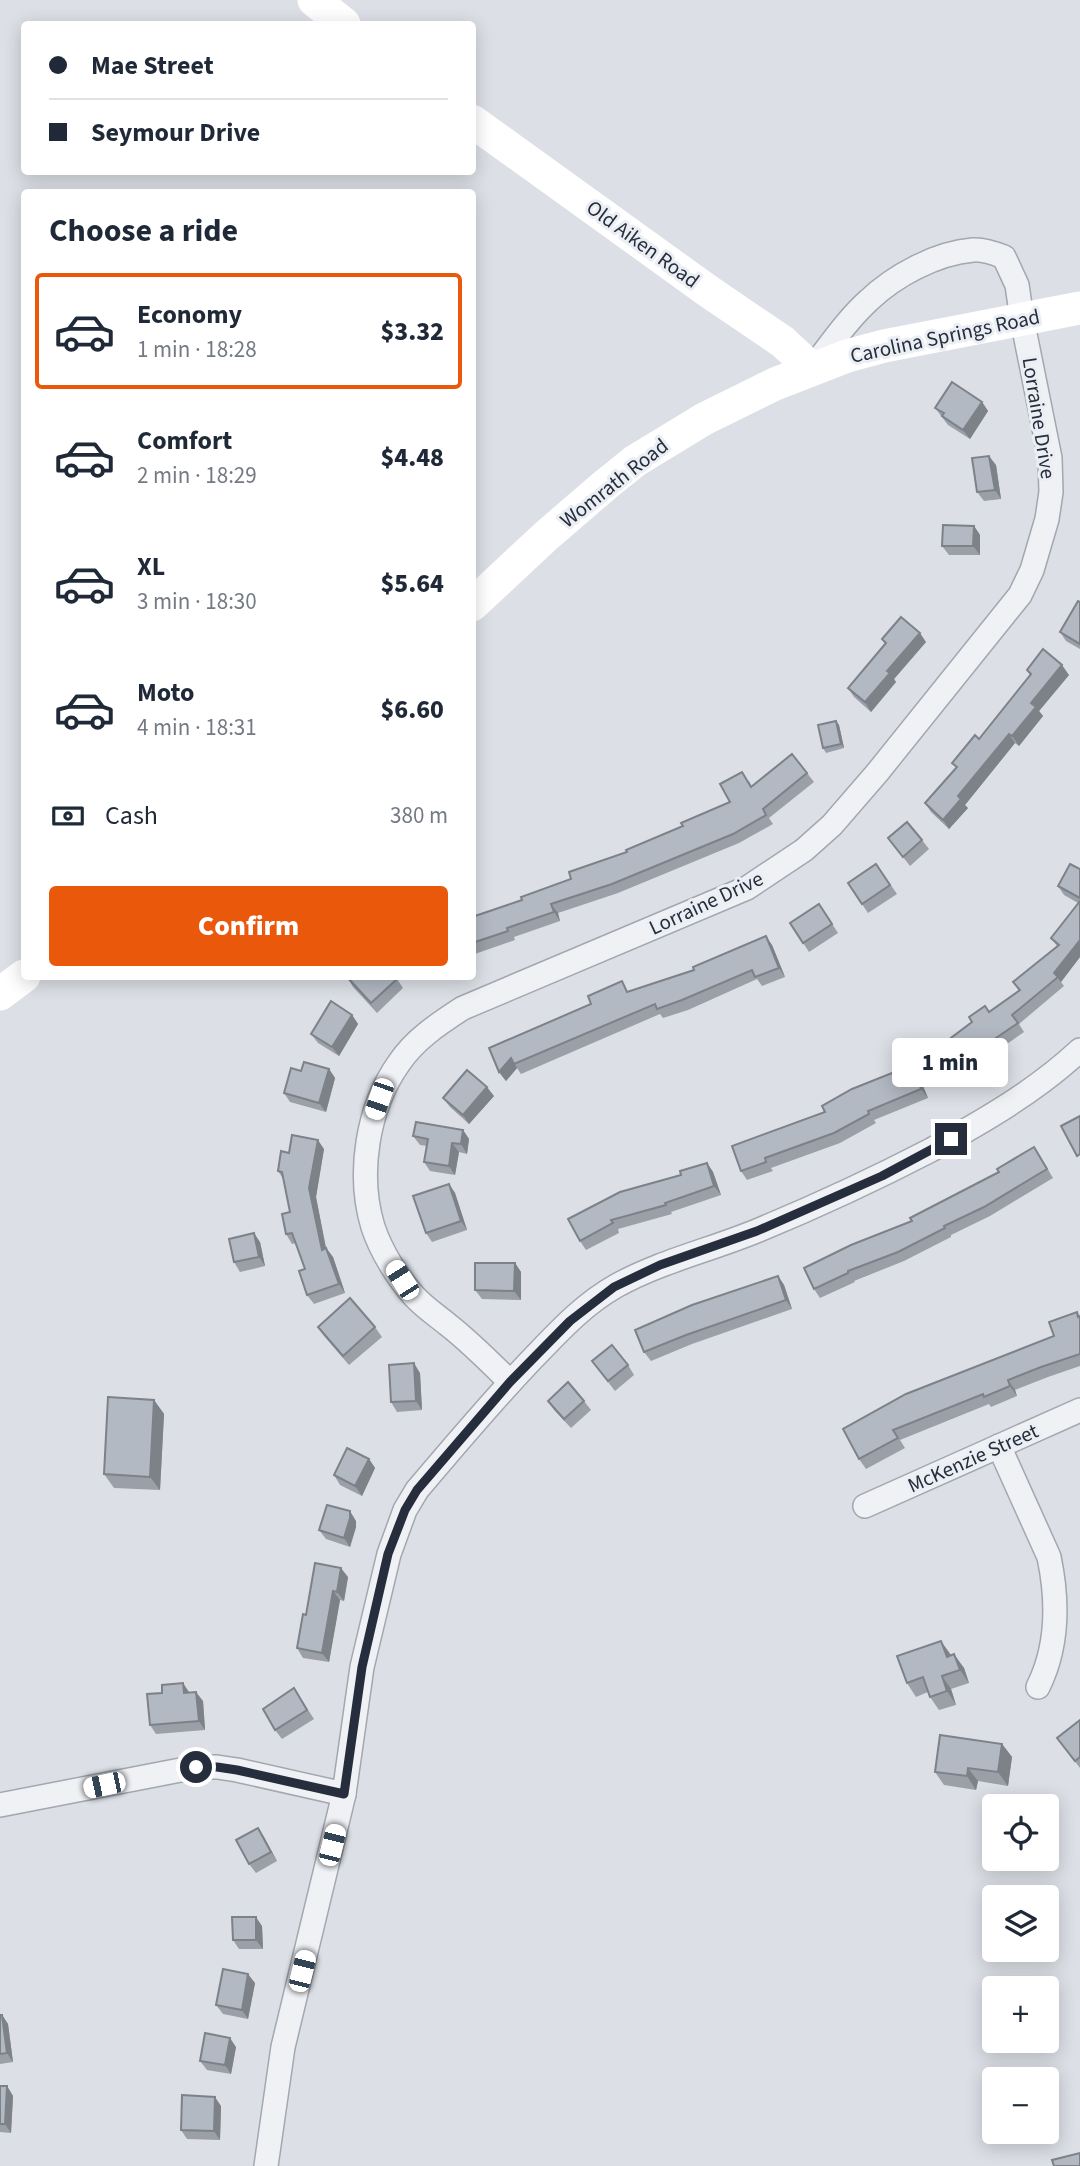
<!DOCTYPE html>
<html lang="en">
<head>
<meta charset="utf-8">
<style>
	:root { --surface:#fff; --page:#f6f6f7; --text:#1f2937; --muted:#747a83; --line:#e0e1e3; --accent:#ea580c }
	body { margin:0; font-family:"Source Sans 3",sans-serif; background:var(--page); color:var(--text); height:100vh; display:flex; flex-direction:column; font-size:26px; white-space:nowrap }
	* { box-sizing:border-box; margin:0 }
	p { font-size:23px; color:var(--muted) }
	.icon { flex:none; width:38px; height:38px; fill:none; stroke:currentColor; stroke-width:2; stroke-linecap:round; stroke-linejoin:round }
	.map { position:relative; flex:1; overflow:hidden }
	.sheet { position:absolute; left:21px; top:189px; width:455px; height:791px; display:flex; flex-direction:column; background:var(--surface); border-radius:7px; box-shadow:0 4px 18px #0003 }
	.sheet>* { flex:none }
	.top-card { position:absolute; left:21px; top:21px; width:455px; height:154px; border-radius:7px; box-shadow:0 4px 18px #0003; display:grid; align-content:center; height:154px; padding:0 28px; background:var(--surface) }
	.buttons { position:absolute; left:982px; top:1794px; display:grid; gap:14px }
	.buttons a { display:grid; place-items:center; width:77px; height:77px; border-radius:7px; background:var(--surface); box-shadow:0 4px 18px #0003; font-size:35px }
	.end { position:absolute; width:32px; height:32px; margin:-16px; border:9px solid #262e3d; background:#fff; box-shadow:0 0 0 4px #fff }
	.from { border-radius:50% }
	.bubble { position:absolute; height:49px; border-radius:7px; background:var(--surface); box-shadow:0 4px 18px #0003; font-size:23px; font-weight:800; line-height:49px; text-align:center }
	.car { position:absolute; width:21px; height:42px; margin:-21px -10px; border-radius:9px; box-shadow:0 0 5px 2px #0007; background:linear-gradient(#fff 24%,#345 0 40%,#fff 0 76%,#345 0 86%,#fff 0) }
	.top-card b { display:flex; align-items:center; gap:24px; height:66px; font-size:26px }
	.top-card b+b { border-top:2px solid var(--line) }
	.top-card i { width:18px; height:18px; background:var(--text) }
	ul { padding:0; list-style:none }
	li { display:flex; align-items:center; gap:21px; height:116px; margin:0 14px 10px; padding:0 14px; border:4px solid transparent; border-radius:7px }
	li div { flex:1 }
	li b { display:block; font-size:26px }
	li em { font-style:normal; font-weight:800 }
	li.selected { border-color:var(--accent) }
	li>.icon { width:63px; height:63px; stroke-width:1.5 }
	h2 { padding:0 28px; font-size:32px; line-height:84px }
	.pay { display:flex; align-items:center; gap:18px; height:77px; padding:0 28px; font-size:26px }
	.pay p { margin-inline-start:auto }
	.cta { display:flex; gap:14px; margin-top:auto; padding:14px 28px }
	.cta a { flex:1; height:80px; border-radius:7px; background:var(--accent); color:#fff; font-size:28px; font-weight:800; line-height:80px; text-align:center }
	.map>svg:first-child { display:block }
</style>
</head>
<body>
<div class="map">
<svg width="1080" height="2166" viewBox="0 0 1080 2166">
	<rect width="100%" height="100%" fill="#dce0e6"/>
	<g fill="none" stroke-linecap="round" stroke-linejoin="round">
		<defs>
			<g id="street">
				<path d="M510,1382C490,1362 469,1341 447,1324C436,1315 424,1307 414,1296C397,1277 381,1251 373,1227C357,1175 367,1108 399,1063C415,1039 440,1023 463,1008L747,888L804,850L832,825L877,773L1020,595L1032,570L1047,519L1051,492L1050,458L1022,319L1017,285L1004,257C994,253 983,249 973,250C936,253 894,276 868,301C847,320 830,345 813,367"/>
				<path d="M999,1446L1049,1557C1058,1600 1058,1647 1038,1687"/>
				<path d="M865,1506L1080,1410"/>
				<path d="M0,1805L196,1767H217L237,1770L344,1794"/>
				<path d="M266,2166L283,2047L344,1794L362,1667L389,1554L405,1510L417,1490C457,1443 496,1396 540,1351C563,1327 586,1303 616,1286C661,1261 711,1250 759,1230C817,1206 875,1179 931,1150C984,1121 1036,1091 1080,1050"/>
			</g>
		</defs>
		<use href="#street" stroke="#a2a7b0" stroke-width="26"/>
		<use href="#street" stroke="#eff1f5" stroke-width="23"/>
		<g stroke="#fff" stroke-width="33">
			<path d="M314,0L344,24"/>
			<path d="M472,121L708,291L783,342L812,369"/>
			<path d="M472,605L546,536L604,486L635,461L704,419L775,384L847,356L884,346L1080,308"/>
			<path d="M0,994L24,976"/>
		</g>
	</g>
	<g fill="#9a9fa8">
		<path d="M982,402L988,411L970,439L948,425L935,408Z"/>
		<path d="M996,465L1001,499L984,501L977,492Z"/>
		<path d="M974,526L980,535V555H949L942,546Z"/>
		<path d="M1080,602V649L1066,641L1060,632Z"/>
		<path d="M882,639L926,642L894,679L896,682L871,712L854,697L848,688L885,644Z"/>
		<path d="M1027,670L1069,675L1039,711L1043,716L1019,746L1015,743L965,805L968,808L949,829L931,812L925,803L956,768L952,763L979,739L1030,675Z"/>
		<path d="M836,721L839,725L844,748L826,753L823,748Z"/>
		<path d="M807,773L814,782L769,818L773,824L739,843L618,893L558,913L560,921L514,937L515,940L472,955V917L522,900L571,879L683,826L730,802L749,781L752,787Z"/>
		<path d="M888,838L922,840L929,849L910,866Z"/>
		<path d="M876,864L897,894L868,913L862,904Z"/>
		<path d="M1080,869V957L1061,982L1064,986L1019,1024L1024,1032L994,1053L993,1052L952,1082L931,1053L1019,991L1013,982L1057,946L1051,938L1078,903L1064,895L1058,886Z"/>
		<path d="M819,904L838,933L809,952L790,923Z"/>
		<path d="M772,945L785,977L762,986L757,979L688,1010L663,1018L660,1014L521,1074L517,1068L506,1081L499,1072L629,992Z"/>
		<path d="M347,977L397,979L403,988L377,1013L353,987Z"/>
		<path d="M352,1015L358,1024L339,1056L318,1043L311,1034Z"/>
		<path d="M329,1069L335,1078L326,1112L290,1102L284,1093L301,1071Z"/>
		<path d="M918,1074L928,1098L874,1120L876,1123L840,1143L771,1168L773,1171L747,1180L741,1171L825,1112Z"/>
		<path d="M494,1096L469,1124L450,1107L443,1098Z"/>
		<path d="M463,1130L469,1139L467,1154L459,1152L455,1175L430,1171L424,1162L427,1146L420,1145L413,1136Z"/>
		<path d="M324,1149L316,1197L326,1248L333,1257L345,1293L314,1304L307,1295L305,1269L296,1243L292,1244L286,1234L290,1212L284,1180L278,1171L289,1153Z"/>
		<path d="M1040,1156L1053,1178L990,1216L951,1235V1237L904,1261L854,1281L855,1282L820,1298L814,1289L912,1221Z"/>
		<path d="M707,1163L713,1172L721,1195L671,1212L672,1214L618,1229L619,1233L586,1250L580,1241L681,1175Z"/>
		<path d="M449,1184L455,1193L467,1230L432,1242L426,1233Z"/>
		<path d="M260,1242L265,1266L240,1272L234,1262Z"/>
		<path d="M515,1263L521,1272V1300L482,1299L475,1290Z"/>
		<path d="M778,1276L784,1285L792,1309L692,1344L651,1361L644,1352Z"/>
		<path d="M1077,1312L1080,1316V1366L1048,1377L1015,1390L1017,1396L991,1407L989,1404L900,1440L905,1448L866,1469L859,1459L843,1429L1054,1336Z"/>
		<path d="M318,1327H375L382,1337L349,1365L324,1336Z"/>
		<path d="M592,1361L628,1365L634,1375L615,1391Z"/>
		<path d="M420,1373L422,1410L397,1412L391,1402Z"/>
		<path d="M154,1400L164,1414L160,1490L114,1488L104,1474Z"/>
		<path d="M548,1401H584L591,1410L571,1428L554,1410Z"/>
		<path d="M369,1459L375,1468L362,1496L340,1485L334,1475Z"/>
		<path d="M356,1521V1527L350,1547L326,1539L319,1530Z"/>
		<path d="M348,1577L344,1601L340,1600L329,1662L303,1658L297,1648L306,1615Z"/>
		<path d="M951,1655L964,1668L969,1683L951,1689L956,1705L939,1710L930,1697L928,1692L916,1697L907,1683Z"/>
		<path d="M294,1688L314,1719L282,1739L275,1730Z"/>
		<path d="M189,1693L203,1701L205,1730L156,1734L150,1725Z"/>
		<path d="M1080,1720V1768L1057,1738Z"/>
		<path d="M1002,1744L1012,1757L1008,1786L978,1781L976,1790L944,1785L935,1772Z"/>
		<path d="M258,1828L277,1861L256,1873L249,1864Z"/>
		<path d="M262,1926L263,1949H239L233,1940Z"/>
		<path d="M255,1983L248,2019L223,2014L216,2005Z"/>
		<path d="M0,2015H2L8,2024L13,2062L0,2064Z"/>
		<path d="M236,2047L231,2074L207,2070L200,2061Z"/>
		<path d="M0,2086H7L13,2096L11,2133L0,2132Z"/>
		<path d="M221,2106L220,2140L187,2139L181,2130Z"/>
	</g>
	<g fill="#7d8288">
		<path d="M982,402L988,411L970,439L963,430Z"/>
		<path d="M989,456L996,465L1001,499L995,490Z"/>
		<path d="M974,526L980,535V555L973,546Z"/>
		<path d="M920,633L926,642L894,679L896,682L871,712L865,702L887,671Z"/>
		<path d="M1062,665L1069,675L1039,711L1043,716L1019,746L1012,736L1031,703Z"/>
		<path d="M836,721L839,725L844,748L841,744Z"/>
		<path d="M1009,734L1015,743L965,805L968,808L949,829L943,820L958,796Z"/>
		<path d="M551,904L558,913L560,921L554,912Z"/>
		<path d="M766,936L772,945L785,977L779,968Z"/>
		<path d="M1080,940V957L1061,982L1054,973Z"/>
		<path d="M352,1015L358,1024L339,1056L332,1047Z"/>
		<path d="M511,1058L517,1068L506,1081L499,1072Z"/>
		<path d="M912,1065L918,1074L928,1098L921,1089Z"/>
		<path d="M329,1069L335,1078L326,1112L319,1103Z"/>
		<path d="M487,1087L494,1096L469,1124L463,1115Z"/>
		<path d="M463,1130L469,1139L467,1154L461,1144Z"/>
		<path d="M318,1140L324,1149L316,1197L328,1259L322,1250L309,1188Z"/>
		<path d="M452,1143L459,1152L455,1175L449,1166Z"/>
		<path d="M707,1163L713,1172L721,1195L714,1186Z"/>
		<path d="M449,1184L455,1193L467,1230L461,1221Z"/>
		<path d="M254,1233L260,1242L265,1266L259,1257Z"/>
		<path d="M326,1248L333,1257L345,1293L339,1284Z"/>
		<path d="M515,1263L521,1272V1300L514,1291Z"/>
		<path d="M778,1276L784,1285L792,1309L786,1300Z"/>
		<path d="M414,1363L420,1373L422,1410L416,1401Z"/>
		<path d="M1008,1380L1015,1390L1017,1396L1010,1386Z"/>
		<path d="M154,1400L164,1414L160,1490L150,1477Z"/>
		<path d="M369,1459L375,1468L362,1496L355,1486Z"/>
		<path d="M350,1511L356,1521V1527L350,1547L344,1538Z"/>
		<path d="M341,1568L348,1577L344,1601L337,1592Z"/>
		<path d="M333,1591L340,1600L329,1662L322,1653Z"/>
		<path d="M941,1641L951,1655L956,1670L947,1657Z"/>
		<path d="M954,1654L964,1668L969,1683L960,1670Z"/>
		<path d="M942,1676L951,1689L956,1705L947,1691Z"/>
		<path d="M183,1683L189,1692L184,1693Z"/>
		<path d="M196,1692L203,1701L205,1730L199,1721Z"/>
		<path d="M1002,1744L1012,1757L1008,1786L998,1772Z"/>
		<path d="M968,1768L978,1781L976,1790L967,1776Z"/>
		<path d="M258,1828L264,1837L277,1861L271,1852Z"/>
		<path d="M256,1917L262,1926L263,1949L256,1940Z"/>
		<path d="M248,1974L255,1983L248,2019L242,2010Z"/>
		<path d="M2,2015L8,2024L13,2062L7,2053Z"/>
		<path d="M230,2038L236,2047L231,2074L225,2065Z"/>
		<path d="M7,2086L13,2096L11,2133L5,2124Z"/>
		<path d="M215,2097L221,2106L220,2140L214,2131Z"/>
	</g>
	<g fill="#b3b9c3" stroke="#7d8288" stroke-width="2">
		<path d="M952,382L982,402L963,430L942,416L944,413L935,408Z"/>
		<path d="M989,456L995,490L977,492L972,458Z"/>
		<path d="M943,525L974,526L973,546H942Z"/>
		<path d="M1078,601L1080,602V644L1060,632Z"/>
		<path d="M901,617L920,633L887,671L890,673L865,702L848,688L886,643L882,639Z"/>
		<path d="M1043,649L1062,665L1031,703L1036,707L1012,736L1009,734L958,796L961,799L943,820L925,803L957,767L952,763L975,735L979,739L1031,674L1027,670Z"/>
		<path d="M836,721L841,744L823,748L818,725Z"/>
		<path d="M792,754L807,773L763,809L766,815L733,834L612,884L551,904L554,912L507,928L508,931L472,943V917L522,900L521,897L571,879L569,872L627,852L626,850L683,826L681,823L730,802L720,784L742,772L751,787Z"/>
		<path d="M907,822L922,840L903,857L888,838Z"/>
		<path d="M876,864L890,885L862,904L848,883Z"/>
		<path d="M1070,864L1080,869V898L1058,886Z"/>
		<path d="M1080,901V940L1054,973L1058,977L1012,1015L1018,1023L987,1044L986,1043L946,1073L931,1053L972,1022L969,1017L985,1006L989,1012L1020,990L1013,982L1059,945L1051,938Z"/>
		<path d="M819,904L832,924L803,943L790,923Z"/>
		<path d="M766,936L779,968L755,977L752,970L682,1000L657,1009L655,1004L514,1064L511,1058L499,1072L489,1048L591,1004L588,996L622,981L627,992L694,970L693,967Z"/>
		<path d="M348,976H394L397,979L371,1003L347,977Z"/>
		<path d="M331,1001L352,1015L332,1047L311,1034Z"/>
		<path d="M304,1062L329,1069L319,1103L284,1093L291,1068L301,1071Z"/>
		<path d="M912,1065L921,1089L868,1111L869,1114L834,1133L765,1158L766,1162L741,1171L732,1146L825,1112L822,1106L852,1089Z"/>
		<path d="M467,1070L487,1087L463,1115L443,1098Z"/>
		<path d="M1080,1116V1154L1077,1156L1061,1126Z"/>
		<path d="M416,1122L463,1130L461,1144L452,1143L449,1166L424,1162L428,1139L413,1136Z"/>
		<path d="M292,1135L318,1140L309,1188L322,1250L326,1248L339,1284L307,1295L299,1271L305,1269L292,1233L286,1234L282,1214L290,1212L282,1172L278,1171L281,1151L289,1153Z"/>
		<path d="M1034,1147L1047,1169L984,1207L944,1226L945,1228L898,1252L848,1271V1273L814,1289L804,1268L851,1245L912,1221L910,1218L999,1172L997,1169Z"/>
		<path d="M707,1163L714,1186L665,1203L666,1205L611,1220L613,1223L580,1241L568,1219L620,1192L681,1175L680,1171Z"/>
		<path d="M449,1184L461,1221L426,1233L413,1196Z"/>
		<path d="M254,1233L259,1257L234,1262L229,1239Z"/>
		<path d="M475,1263H515L514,1291L475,1290Z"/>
		<path d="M778,1276L786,1300L686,1335L644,1352L635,1330L692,1305Z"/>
		<path d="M350,1298L375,1327L343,1356L318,1327Z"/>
		<path d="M1077,1312L1078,1317L1080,1316V1354L1041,1367L1008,1380L1010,1386L984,1397L983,1394L893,1430L898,1438L859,1459L843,1429L906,1394L1054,1336L1049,1322Z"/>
		<path d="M612,1345L628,1365L608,1381L592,1361Z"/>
		<path d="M414,1363L416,1401L391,1402L389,1365Z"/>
		<path d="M568,1382L584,1401L564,1419L548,1401Z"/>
		<path d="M108,1397L154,1400L150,1477L104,1474Z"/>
		<path d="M347,1448L369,1459L355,1486L334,1475Z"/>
		<path d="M327,1505L350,1511V1518L344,1538L319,1530Z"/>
		<path d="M315,1563L341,1568L337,1592L333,1591L322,1653L297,1648L303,1614L306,1615Z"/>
		<path d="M941,1641L947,1657L954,1654L960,1670L942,1676L947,1691L930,1697L923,1677L907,1683L897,1656Z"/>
		<path d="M183,1683L184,1693L196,1692L199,1721L150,1725L147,1694L162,1693V1685Z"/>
		<path d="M294,1688L307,1710L275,1730L263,1709Z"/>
		<path d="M1080,1720V1757L1075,1761L1057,1738Z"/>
		<path d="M940,1735L1002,1744L998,1772L968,1768L967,1776L935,1772Z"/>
		<path d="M258,1828L271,1852L249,1864L236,1840Z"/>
		<path d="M232,1917H256V1940H233Z"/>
		<path d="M223,1969L248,1974L242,2010L216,2005Z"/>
		<path d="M0,2015H2L7,2053L0,2054Z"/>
		<path d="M205,2033L230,2038L225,2065L200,2061Z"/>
		<path d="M0,2086H7L5,2124H0Z"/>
		<path d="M182,2095L215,2097L214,2131L181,2130Z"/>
		<path d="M1080,2153V2166H1054L1052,2160Z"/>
	</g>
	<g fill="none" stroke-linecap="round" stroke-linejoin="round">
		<path stroke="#262e3d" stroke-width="9" d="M196,1767H217L237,1770L344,1794L362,1667L388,1554L405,1510L417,1490L510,1382L570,1321L614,1287L660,1265L757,1231L882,1176L951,1139"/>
	</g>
	<g text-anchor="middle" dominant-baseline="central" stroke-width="6" stroke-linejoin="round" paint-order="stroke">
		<g font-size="21" fill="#262e3d" stroke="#ebeff4">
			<text transform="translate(643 244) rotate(36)">Old Aiken Road</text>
			<text transform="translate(945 336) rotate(-12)">Carolina Springs Road</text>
			<text transform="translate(1039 418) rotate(81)">Lorraine Drive</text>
			<text transform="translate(614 483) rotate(-38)">Womrath Road</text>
			<text transform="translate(706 903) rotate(-25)">Lorraine Drive</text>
			<text transform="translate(973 1458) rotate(-24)">McKenzie Street</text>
		</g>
	</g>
</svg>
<div class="buttons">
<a><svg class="icon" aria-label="locate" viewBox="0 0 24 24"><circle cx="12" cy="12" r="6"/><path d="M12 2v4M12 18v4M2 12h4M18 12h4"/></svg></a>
<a><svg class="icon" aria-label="layers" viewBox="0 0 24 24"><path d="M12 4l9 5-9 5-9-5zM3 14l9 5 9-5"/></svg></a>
<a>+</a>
<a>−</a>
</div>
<i class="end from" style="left:196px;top:1767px"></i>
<i class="end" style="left:951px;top:1139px"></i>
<div class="bubble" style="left:892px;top:1038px;width:116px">1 min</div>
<i class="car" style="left:379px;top:1099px;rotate:199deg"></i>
<i class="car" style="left:402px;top:1280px;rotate:328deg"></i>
<i class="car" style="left:104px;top:1785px;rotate:258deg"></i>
<i class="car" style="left:332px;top:1845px;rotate:14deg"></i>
<i class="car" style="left:302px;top:1971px;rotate:14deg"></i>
<div class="top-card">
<b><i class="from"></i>Mae Street</b>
<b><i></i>Seymour Drive</b>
</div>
<section class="sheet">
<h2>Choose a ride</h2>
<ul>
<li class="selected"><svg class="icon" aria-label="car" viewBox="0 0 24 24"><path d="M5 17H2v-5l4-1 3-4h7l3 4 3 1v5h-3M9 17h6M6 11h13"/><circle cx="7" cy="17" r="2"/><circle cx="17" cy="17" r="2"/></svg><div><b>Economy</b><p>1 min · 18:28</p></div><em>$3.32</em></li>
<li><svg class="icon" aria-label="car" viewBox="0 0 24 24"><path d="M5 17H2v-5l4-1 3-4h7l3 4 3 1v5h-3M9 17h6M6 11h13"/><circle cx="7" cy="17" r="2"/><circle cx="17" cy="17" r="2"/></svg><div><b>Comfort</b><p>2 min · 18:29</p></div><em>$4.48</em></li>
<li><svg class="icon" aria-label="car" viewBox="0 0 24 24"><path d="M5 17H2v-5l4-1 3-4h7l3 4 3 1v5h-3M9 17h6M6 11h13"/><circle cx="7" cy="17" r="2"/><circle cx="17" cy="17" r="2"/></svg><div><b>XL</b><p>3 min · 18:30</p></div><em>$5.64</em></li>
<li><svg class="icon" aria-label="car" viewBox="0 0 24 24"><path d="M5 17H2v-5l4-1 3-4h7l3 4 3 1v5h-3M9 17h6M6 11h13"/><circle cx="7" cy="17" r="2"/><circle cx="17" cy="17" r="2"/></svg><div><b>Moto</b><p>4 min · 18:31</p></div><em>$6.60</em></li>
</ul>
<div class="pay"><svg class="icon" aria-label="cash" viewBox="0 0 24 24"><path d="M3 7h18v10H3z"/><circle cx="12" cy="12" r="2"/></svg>Cash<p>380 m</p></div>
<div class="cta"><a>Confirm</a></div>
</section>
</div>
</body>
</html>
